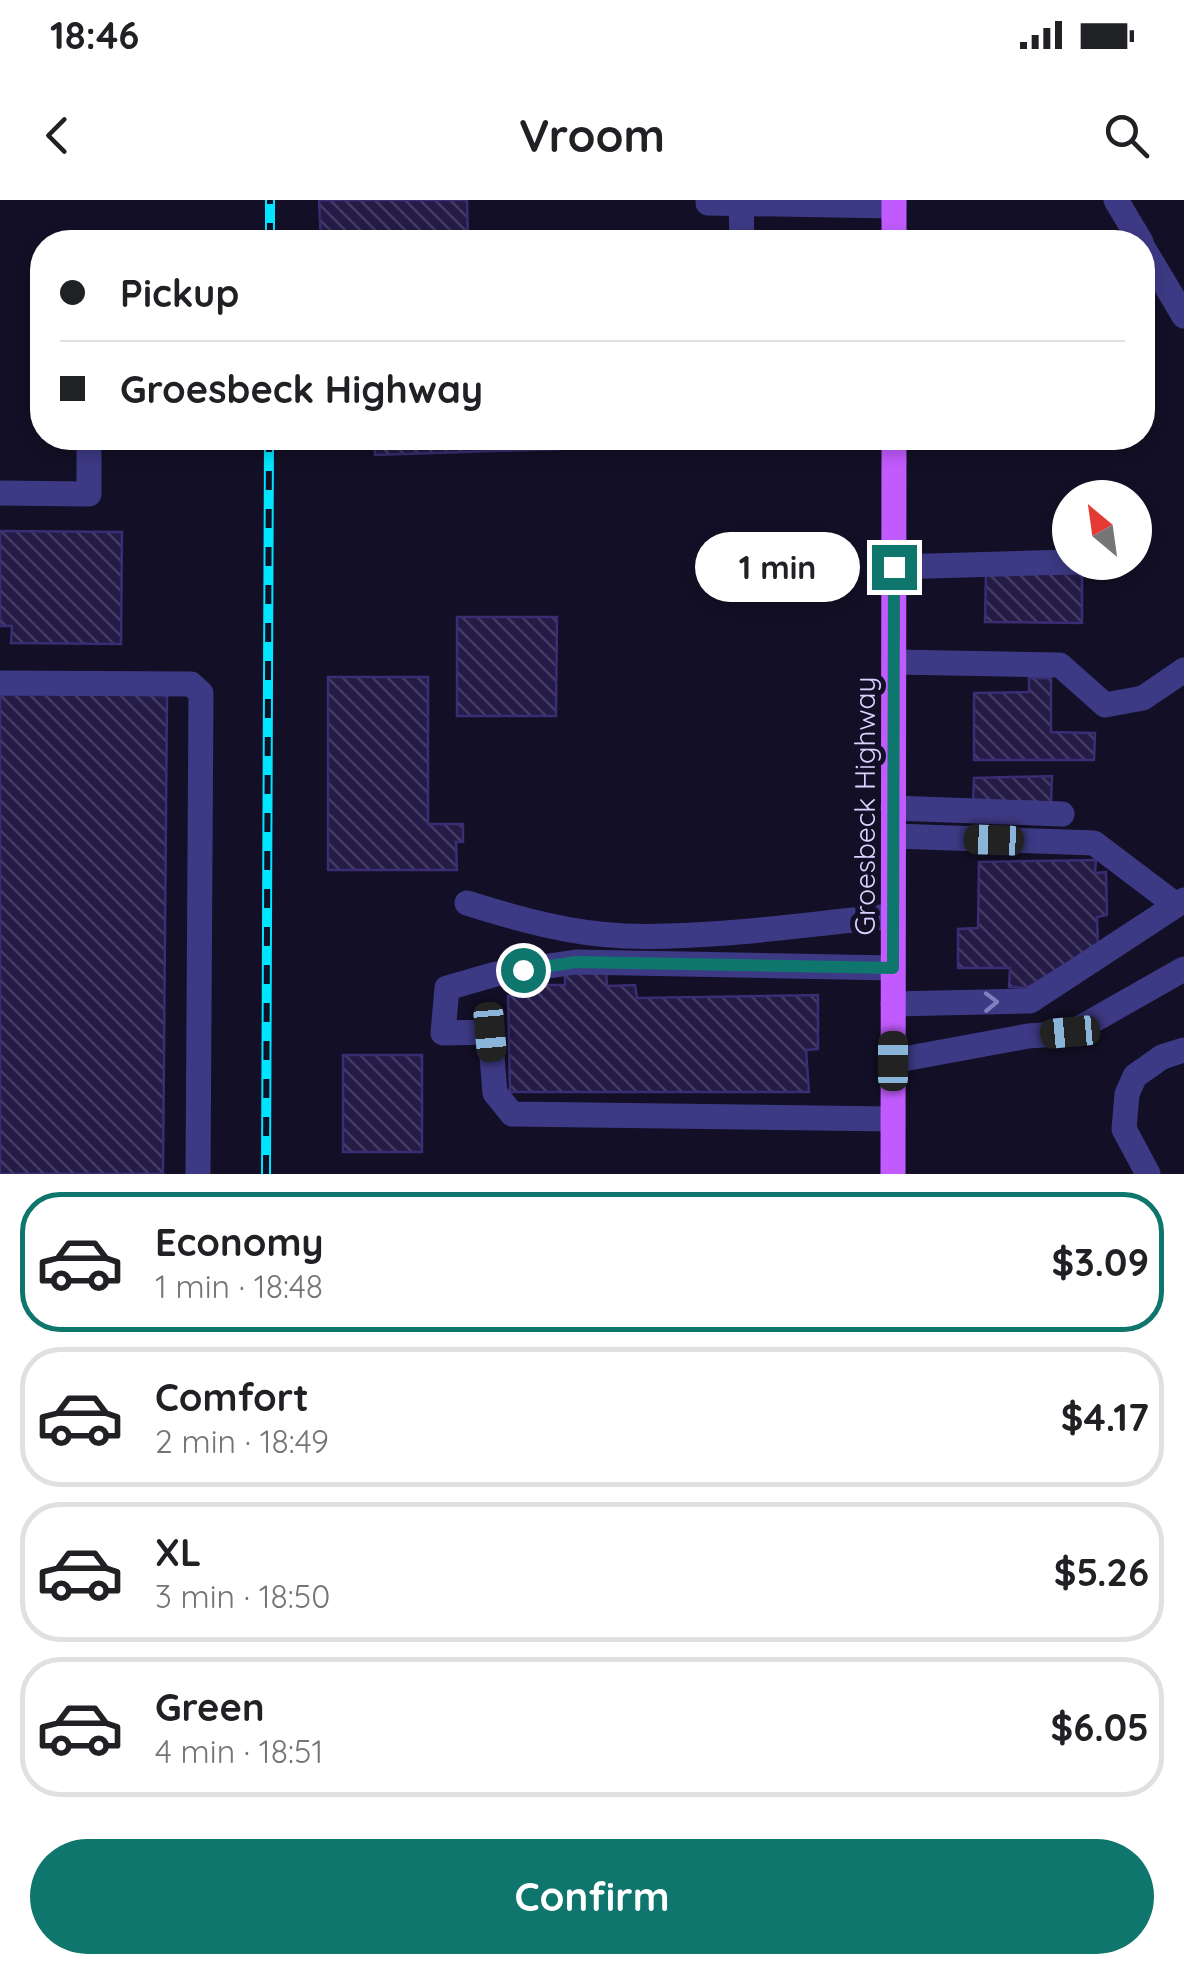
<!DOCTYPE html>
<html lang="en">
<head>
<meta charset="utf-8">
<style>
	:root { --surface:#fff; --page:#f2f2f2; --text:#202124; --muted:#757577; --line:#e0e0e0; --accent:#0f766e }
	body { margin:0; font-family:Quicksand,sans-serif; background:var(--page); color:var(--text); height:100vh; display:flex; flex-direction:column; font-size:38px; white-space:nowrap }
	* { box-sizing:border-box; margin:0 }
	p { font-size:32px; color:var(--muted) }
	.icon { flex:none; width:55px; height:55px; fill:none; stroke:currentColor; stroke-width:2; stroke-linecap:round; stroke-linejoin:round }
	.map { position:relative; height:974px; overflow:hidden }
	.side { display:flex; flex-direction:column; background:var(--surface); flex:1 }
	.side>* { flex:none }
	.guide { position:absolute; left:30px; top:30px; width:1125px; height:220px; border-radius:40px; box-shadow:0 5px 15px #0003; display:grid; align-content:center; height:220px; padding:0 30px; background:var(--surface) }
	.needle { width:65px; rotate:331deg }
	.buttons { position:absolute; left:1052px; top:280px; display:grid; gap:20px }
	.buttons a { display:grid; place-items:center; width:100px; height:100px; border-radius:50%; background:var(--surface); box-shadow:0 5px 15px #0003; font-size:50px }
	.end { position:absolute; width:45px; height:45px; margin:-22px; border:12px solid #0f766e; background:#fff; box-shadow:0 0 0 5px #fff }
	.from { border-radius:50% }
	.bubble { position:absolute; height:70px; border-radius:35px; background:var(--surface); box-shadow:0 5px 15px #0003; font-size:32px; font-weight:700; line-height:70px; text-align:center }
	.car { position:absolute; width:30px; height:60px; margin:-30px -15px; border-radius:12px; box-shadow:0 0 8px 2px #0007; background:linear-gradient(#222 24%,#8ab4d8 0 40%,#222 0 76%,#8ab4d8 0 86%,#222 0) }
	.guide b { display:flex; align-items:center; gap:35px; height:95px; font-size:38px }
	.guide b+b { border-top:2px solid var(--line) }
	.guide i { width:25px; height:25px; background:var(--text) }
	ul { padding:18px 0 0; list-style:none }
	li { display:flex; align-items:center; gap:30px; height:140px; margin:0 20px 15px; padding:0 10px; border:5px solid var(--line); border-radius:40px }
	li div { flex:1 }
	li b { display:block; font-size:38px }
	li em { font-style:normal; font-weight:700 }
	li.selected { border-color:var(--accent) }
	li>.icon { width:90px; height:90px; stroke-width:1.5 }
	.cta { display:flex; gap:20px; margin-top:auto; padding:20px 30px }
	.cta a { flex:1; height:115px; border-radius:60px; background:var(--accent); color:#fff; font-size:40px; font-weight:700; line-height:115px; text-align:center }
	.status { display:flex; justify-content:space-between; align-items:center; height:70px; padding:0 50px; background:var(--surface); direction:ltr }
	.status svg { height:28px; fill:currentColor }
	header { display:flex; justify-content:space-between; align-items:center; height:130px; padding:0 30px; background:var(--surface); font-size:45px; font-weight:700 }
	.map>svg:first-child { display:block }
</style>
</head>
<body>
<div class="status"><b>18:46</b><svg viewBox="0 0 49 12"><path d="M0 12V9h3v3zM5 12V6h3v6zM10 12V3h3v9zM15 12V0h3v12zM26 1h20v11H26zM47 4h2v5h-2z"/></svg></div>
<header><svg class="icon" aria-label="back" viewBox="0 0 24 24"><path d="M15 5l-7 7 7 7"/></svg>Vroom<svg class="icon" aria-label="search" viewBox="0 0 24 24"><circle cx="10" cy="10" r="6"/><path d="M15 15l6 6"/></svg></header>
<div class="map">
<svg width="1184" height="974" viewBox="0 0 1184 974">
	<defs>
		<pattern id="building-back-hatch" width="6" height="6" patternUnits="userSpaceOnUse" patternTransform="scale(2.5)"><rect width="6" height="6" fill="#241b47"/><path d="M-1 5l2 2M0 0l6 6M5-1l2 2" fill="none" stroke="#433b63"/></pattern>
	</defs>
	<rect width="100%" height="100%" fill="#130f26"/>
	<g fill="url(#building-back-hatch)" stroke="#3b2d73" stroke-width="2.5">
		<path d="M319,0H467L468,42H321Z"/>
		<path d="M374,238H557L558,249L375,255Z"/>
		<path d="M0,331L122,332L121,444L11,443L12,426H0Z"/>
		<path d="M986,373L1082,374V423L985,422Z"/>
		<path d="M457,417H557L556,516H457Z"/>
		<path d="M328,477H428V624H463V642H456L457,670H328Z"/>
		<path d="M1029,478H1051V532L1095,533L1094,560H974V493L1029,492Z"/>
		<path d="M0,494L167,495L163,974H0Z"/>
		<path d="M1052,576L1051,605H973L974,578Z"/>
		<path d="M1096,660L1095,673L1106,672L1107,715L1097,717L1098,745L1026,788L1009,787L1010,768H958V729L978,728L979,662Z"/>
		<path d="M606,771L607,786L635,785L637,798L818,795V849L806,850L809,892H510L508,796H520L519,785H565V772Z"/>
		<rect x="343" y="855" width="79" height="97"/>
	</g>
	<g fill="none" stroke-linecap="round" stroke-linejoin="round">
		<g stroke="#3d3a85" stroke-width="25">
			<path d="M708,0V3L894,6"/>
			<path d="M1116,0L1141,42"/>
			<path d="M741,1L742,42"/>
			<path d="M1142,46L1184,116"/>
			<path d="M0,293L89,294V238"/>
			<path d="M894,367L1070,362"/>
			<path d="M894,462L1060,465L1105,505L1143,498L1184,470"/>
			<path d="M0,483L191,484L201,493L198,974"/>
			<path d="M893,608L1062,614"/>
			<path d="M894,636L1094,643L1176,705"/>
			<path d="M467,703C518,719 571,734 625,736C714,739 805,724 893,716"/>
			<path d="M893,804L1030,801L1184,700"/>
			<path d="M893,861L1028,836L1071,833L1184,769"/>
			<path d="M893,919L512,914L495,893L490,832L443,833L447,788L496,774L576,762L893,768"/>
			<path d="M1148,974L1124,929L1127,894L1135,876L1162,857L1184,850"/>
		</g>
		<g stroke="#c25bff" stroke-width="25">
			<path d="M894,42V0"/>
			<path d="M893,974L894,238"/>
		</g>
		<defs>
			<g id="rail">
				<path d="M270,42V0"/>
				<path d="M266,974L269,238"/>
			</g>
		</defs>
		<use href="#rail" stroke="#00e5ff" stroke-width="10"/>
		<use href="#rail" stroke="#130f26" stroke-width="6" stroke-dasharray="19" stroke-linecap="butt"/>
	</g>
	<defs><path id="oneway-chevron" d="M-2-3.5L2.5 0L-2 3.5" fill="none" stroke-width="1.6" stroke-linecap="round" stroke-linejoin="round" transform="scale(2.5)"/></defs>
	<use stroke="#837fbc" href="#oneway-chevron" transform="translate(991 802) rotate(-1)"/>
	<g fill="none" stroke-linecap="round" stroke-linejoin="round">
		<path stroke="#0f766e" stroke-width="12" d="M523,770L576,762L893,768L894,367"/>
	</g>
	<g text-anchor="middle" dominant-baseline="central" stroke-width="10" stroke-linejoin="round" paint-order="stroke">
		<g font-size="28" fill="#d9d4ff" stroke="#130f26">
			<text transform="translate(864 606) rotate(-90)">Groesbeck Highway</text>
		</g>
	</g>
</svg>
<div class="buttons">
<a><svg class="needle" viewBox="-14 -14 28 28"><path d="M0-13l5 13h-10z" fill="#e53935"/><path d="M0 13l5-13h-10z" fill="#757577"/></svg></a>
</div>
<i class="end from" style="left:523px;top:770px"></i>
<i class="end" style="left:894px;top:367px"></i>
<div class="bubble" style="left:695px;top:332px;width:165px">1 min</div>
<i class="car" style="left:994px;top:640px;rotate:272deg"></i>
<i class="car" style="left:490px;top:832px;rotate:175deg"></i>
<i class="car" style="left:1070px;top:832px;rotate:265deg"></i>
<i class="car" style="left:893px;top:861px;rotate:0deg"></i>
<div class="guide">
<b><i class="from"></i>Pickup</b>
<b><i></i>Groesbeck Highway</b>
</div>
</div>
<section class="side">
<ul>
<li class="selected"><svg class="icon" aria-label="car" viewBox="0 0 24 24"><path d="M5 17H2v-5l4-1 3-4h7l3 4 3 1v5h-3M9 17h6M6 11h13"/><circle cx="7" cy="17" r="2"/><circle cx="17" cy="17" r="2"/></svg><div><b>Economy</b><p>1 min · 18:48</p></div><em>$3.09</em></li>
<li><svg class="icon" aria-label="car" viewBox="0 0 24 24"><path d="M5 17H2v-5l4-1 3-4h7l3 4 3 1v5h-3M9 17h6M6 11h13"/><circle cx="7" cy="17" r="2"/><circle cx="17" cy="17" r="2"/></svg><div><b>Comfort</b><p>2 min · 18:49</p></div><em>$4.17</em></li>
<li><svg class="icon" aria-label="car" viewBox="0 0 24 24"><path d="M5 17H2v-5l4-1 3-4h7l3 4 3 1v5h-3M9 17h6M6 11h13"/><circle cx="7" cy="17" r="2"/><circle cx="17" cy="17" r="2"/></svg><div><b>XL</b><p>3 min · 18:50</p></div><em>$5.26</em></li>
<li><svg class="icon" aria-label="car" viewBox="0 0 24 24"><path d="M5 17H2v-5l4-1 3-4h7l3 4 3 1v5h-3M9 17h6M6 11h13"/><circle cx="7" cy="17" r="2"/><circle cx="17" cy="17" r="2"/></svg><div><b>Green</b><p>4 min · 18:51</p></div><em>$6.05</em></li>
</ul>
<div class="cta"><a>Confirm</a></div>
</section>
</body>
</html>
